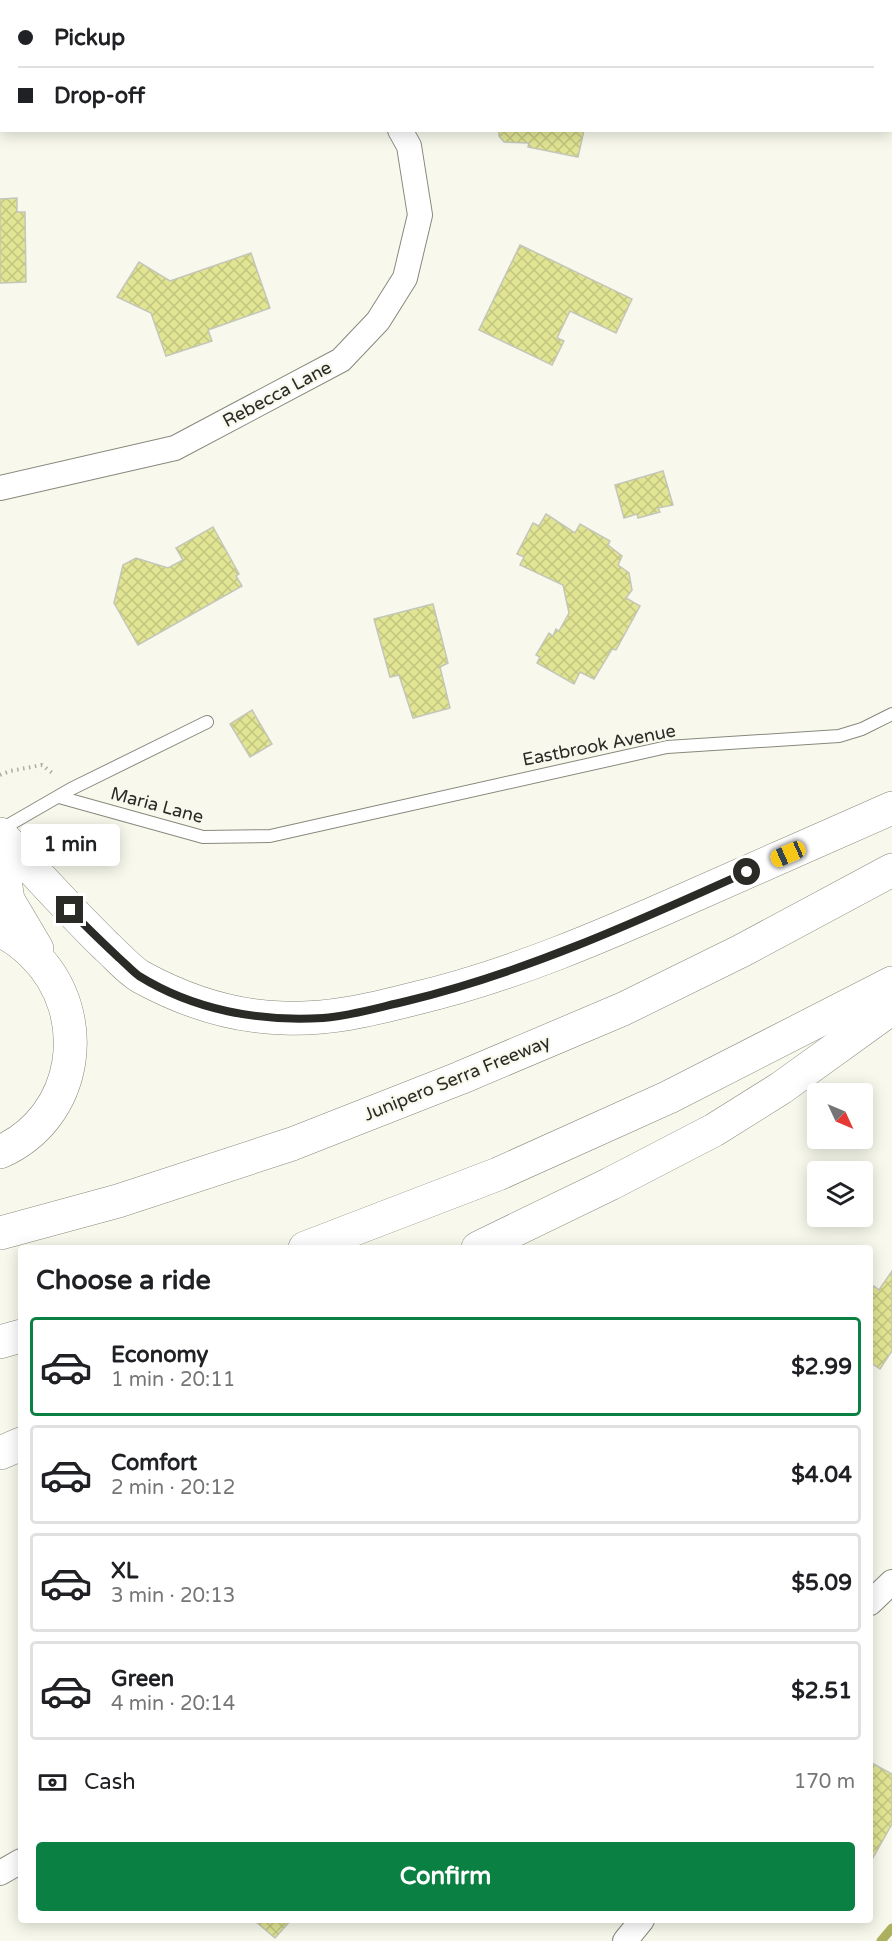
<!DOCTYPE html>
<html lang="en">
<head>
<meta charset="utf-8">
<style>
	:root { --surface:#fff; --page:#f2f2f2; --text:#202124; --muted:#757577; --line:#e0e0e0; --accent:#0b8043 }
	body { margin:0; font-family:"Varela Round",sans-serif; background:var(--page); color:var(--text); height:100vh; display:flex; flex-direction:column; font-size:22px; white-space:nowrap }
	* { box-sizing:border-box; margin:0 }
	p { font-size:20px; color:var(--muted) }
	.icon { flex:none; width:33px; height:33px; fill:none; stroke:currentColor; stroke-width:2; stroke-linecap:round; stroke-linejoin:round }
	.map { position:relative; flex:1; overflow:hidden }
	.drawer { position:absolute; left:18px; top:1245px; width:855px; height:678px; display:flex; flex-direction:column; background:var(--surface); border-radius:6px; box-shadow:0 3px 15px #0003 }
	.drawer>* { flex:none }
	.guide { position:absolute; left:0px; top:0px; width:892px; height:132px; box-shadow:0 3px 15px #0003; display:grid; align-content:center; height:132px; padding:0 18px; background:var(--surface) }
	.needle { width:39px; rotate:134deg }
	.fabs { position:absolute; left:807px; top:1083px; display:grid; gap:12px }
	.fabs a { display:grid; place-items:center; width:66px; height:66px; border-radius:6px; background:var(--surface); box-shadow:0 3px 15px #0003; font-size:30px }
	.end { position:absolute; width:27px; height:27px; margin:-14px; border:8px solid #2a2a26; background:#fff; box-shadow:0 0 0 3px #fff }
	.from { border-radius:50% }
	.bubble { position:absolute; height:42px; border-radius:6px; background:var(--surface); box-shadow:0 3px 15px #0003; font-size:20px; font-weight:700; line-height:42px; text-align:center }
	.car { position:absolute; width:18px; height:36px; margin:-18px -9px; border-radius:8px; box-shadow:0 0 4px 2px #0007; background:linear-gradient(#f5c518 24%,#345 0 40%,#f5c518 0 76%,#345 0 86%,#f5c518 0) }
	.guide b { display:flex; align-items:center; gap:21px; height:57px; font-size:22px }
	.guide b+b { border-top:2px solid var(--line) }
	.guide i { width:15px; height:15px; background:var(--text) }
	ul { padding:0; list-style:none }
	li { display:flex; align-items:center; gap:18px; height:99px; margin:0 12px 9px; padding:0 6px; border:3px solid var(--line); border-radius:6px }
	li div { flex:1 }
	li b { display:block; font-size:22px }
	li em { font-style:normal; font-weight:700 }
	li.on { border-color:var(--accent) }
	li>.icon { width:54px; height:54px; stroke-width:1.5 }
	h2 { padding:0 18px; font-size:27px; line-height:72px }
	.pay { display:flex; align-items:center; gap:15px; height:66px; padding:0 18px; font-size:22px }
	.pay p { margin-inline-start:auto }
	.button { display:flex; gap:12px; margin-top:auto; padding:12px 18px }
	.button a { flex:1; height:69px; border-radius:6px; background:var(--accent); color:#fff; font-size:24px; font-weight:700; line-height:69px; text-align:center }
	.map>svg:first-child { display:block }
</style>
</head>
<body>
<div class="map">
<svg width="892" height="1941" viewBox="0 0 892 1941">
	<defs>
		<pattern id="building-cross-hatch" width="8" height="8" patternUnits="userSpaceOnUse" patternTransform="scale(1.5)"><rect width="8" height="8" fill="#e1e593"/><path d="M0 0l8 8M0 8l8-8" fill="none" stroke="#c1c57f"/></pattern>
	</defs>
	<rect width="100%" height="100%" fill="#f8f9ec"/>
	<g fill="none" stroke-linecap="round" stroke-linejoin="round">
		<g stroke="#abaf5e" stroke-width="9">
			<path d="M861,0V2"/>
			<path d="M891,114L892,116"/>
			<path d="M881,1941L892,1928"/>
		</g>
	</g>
	<g fill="url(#building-cross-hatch)" stroke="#c4c6b9" stroke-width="1.5">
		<path d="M46,0H163L164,2H46Z"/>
		<path d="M499,130H584L578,157L528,147L529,143L504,142L499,136Z"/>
		<path d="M17,198V212H25L26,282L0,283V199Z"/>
		<path d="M520,245L632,299L616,333L570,311L557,338L564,341L552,365L479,330Z"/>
		<path d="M251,253L270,308L208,330L212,341L166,356L151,313L117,297L139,262L170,281Z"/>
		<path d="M663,471L673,505L658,508L660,512L638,518L637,514L624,518L615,485Z"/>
		<path d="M546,514L575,533L580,524L610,541L608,545L622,556L618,565L629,573L632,590L626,598L640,606L616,650L612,649L594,679L580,672L574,684L537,663L540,657L536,655L549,633L553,636L556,629L559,631L569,613L563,585L520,565L524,557L517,554L533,523L539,526Z"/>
		<path d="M213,527L239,574L236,576L242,586L138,645L114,603L123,565L136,558L168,568L183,560L176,548Z"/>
		<path d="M433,604L448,663L440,667L450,708L413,718L399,675L390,677L374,619Z"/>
		<path d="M252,710L272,744L250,757L230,724Z"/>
		<path d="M892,1271V1351L880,1369L870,1362V1292L874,1286L879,1290Z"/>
		<path d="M870,1762L892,1774V1824L870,1863Z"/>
		<path d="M254,1920H291L275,1938Z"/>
	</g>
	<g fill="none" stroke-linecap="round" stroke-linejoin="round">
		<defs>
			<g id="lane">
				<path d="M59,797L203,837L270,836L667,747L839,736L862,729L892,714"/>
				<path d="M0,830L71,789L207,722"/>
			</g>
			<g id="street">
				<path d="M325,0L326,2"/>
				<path d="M0,488L175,448L341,360L378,321L405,278L420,215L409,146L400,130"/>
				<path d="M870,1603L892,1582"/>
				<path d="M0,1873L21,1861"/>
				<path d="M625,1941L642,1920"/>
			</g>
			<g id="highway">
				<path d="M0,834C35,872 70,911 107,947C118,957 129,970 141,977C185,1001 233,1017 284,1018C328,1020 370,1010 413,999C511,976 603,936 695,895C761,866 826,837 892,808"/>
				<path d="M0,848L8,900L37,949"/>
				<path d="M0,931C13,936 24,945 34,955C93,1014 79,1117 0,1152"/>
				<path d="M0,1233L118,1201L292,1144L460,1078L623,1009L741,951L892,870"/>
				<path d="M305,1248L498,1174L669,1097L892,983"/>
				<path d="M478,1248L610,1184L714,1130L781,1088L892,1008"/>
				<path d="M0,1342L21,1336"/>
				<path d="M0,1453L21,1444"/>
			</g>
		</defs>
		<use href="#lane" stroke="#88897d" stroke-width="14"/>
		<use href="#street" stroke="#88897d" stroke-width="26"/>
		<use href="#highway" stroke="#88897d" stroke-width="34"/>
		<path stroke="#adada3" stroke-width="4" stroke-dasharray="1.5 4.5" stroke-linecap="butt" d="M0,775L10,771L42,765L55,775"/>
		<use href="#lane" stroke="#fff" stroke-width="12"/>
		<use href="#street" stroke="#fff" stroke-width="24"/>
		<use href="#highway" stroke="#fff" stroke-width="33"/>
	</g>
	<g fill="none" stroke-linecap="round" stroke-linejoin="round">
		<path stroke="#2a2a26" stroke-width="8" d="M70,910C86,927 102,942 119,958C126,964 132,971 139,976C194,1010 259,1022 323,1018C351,1016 380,1007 407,1001C526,972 636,922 747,872"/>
	</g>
	<g text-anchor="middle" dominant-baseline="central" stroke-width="4.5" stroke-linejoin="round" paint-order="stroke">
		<g font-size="18" fill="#2a2a26" stroke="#f8f9ec">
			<text transform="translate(277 394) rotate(-28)">Rebecca Lane</text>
			<text transform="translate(599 745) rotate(-11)">Eastbrook Avenue</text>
			<text transform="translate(157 805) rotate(15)">Maria Lane</text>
			<text transform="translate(457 1078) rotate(-22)">Junipero Serra Freeway</text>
		</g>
	</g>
</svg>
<div class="fabs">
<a><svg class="needle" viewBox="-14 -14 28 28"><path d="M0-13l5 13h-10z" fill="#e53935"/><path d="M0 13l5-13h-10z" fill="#757577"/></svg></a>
<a><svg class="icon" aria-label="layers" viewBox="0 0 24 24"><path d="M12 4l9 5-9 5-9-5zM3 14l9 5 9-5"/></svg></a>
</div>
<i class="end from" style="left:747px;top:872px"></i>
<i class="end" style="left:70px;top:910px"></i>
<div class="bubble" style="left:21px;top:824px;width:99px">1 min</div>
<i class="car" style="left:788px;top:854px;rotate:246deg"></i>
<div class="guide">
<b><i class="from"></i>Pickup</b>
<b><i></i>Drop-off</b>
</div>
<section class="drawer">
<h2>Choose a ride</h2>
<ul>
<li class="on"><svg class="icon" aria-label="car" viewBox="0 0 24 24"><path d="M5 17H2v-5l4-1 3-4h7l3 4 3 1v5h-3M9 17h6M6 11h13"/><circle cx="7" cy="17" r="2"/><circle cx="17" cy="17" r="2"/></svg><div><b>Economy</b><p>1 min · 20:11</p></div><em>$2.99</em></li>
<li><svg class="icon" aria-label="car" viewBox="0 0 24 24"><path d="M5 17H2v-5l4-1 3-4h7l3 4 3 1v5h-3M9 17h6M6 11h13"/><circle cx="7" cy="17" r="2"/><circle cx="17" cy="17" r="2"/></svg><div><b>Comfort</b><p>2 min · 20:12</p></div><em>$4.04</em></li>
<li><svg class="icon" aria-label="car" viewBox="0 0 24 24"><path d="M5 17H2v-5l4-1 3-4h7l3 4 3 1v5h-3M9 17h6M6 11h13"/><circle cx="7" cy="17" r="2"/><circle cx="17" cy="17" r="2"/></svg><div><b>XL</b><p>3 min · 20:13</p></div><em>$5.09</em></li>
<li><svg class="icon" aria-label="car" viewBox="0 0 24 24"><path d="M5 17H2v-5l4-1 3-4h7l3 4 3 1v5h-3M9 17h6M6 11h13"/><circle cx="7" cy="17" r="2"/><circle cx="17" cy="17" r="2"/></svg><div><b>Green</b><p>4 min · 20:14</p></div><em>$2.51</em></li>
</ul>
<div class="pay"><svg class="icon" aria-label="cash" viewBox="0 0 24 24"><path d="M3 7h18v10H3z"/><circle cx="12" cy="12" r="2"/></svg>Cash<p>170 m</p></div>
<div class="button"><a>Confirm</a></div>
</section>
</div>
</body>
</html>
